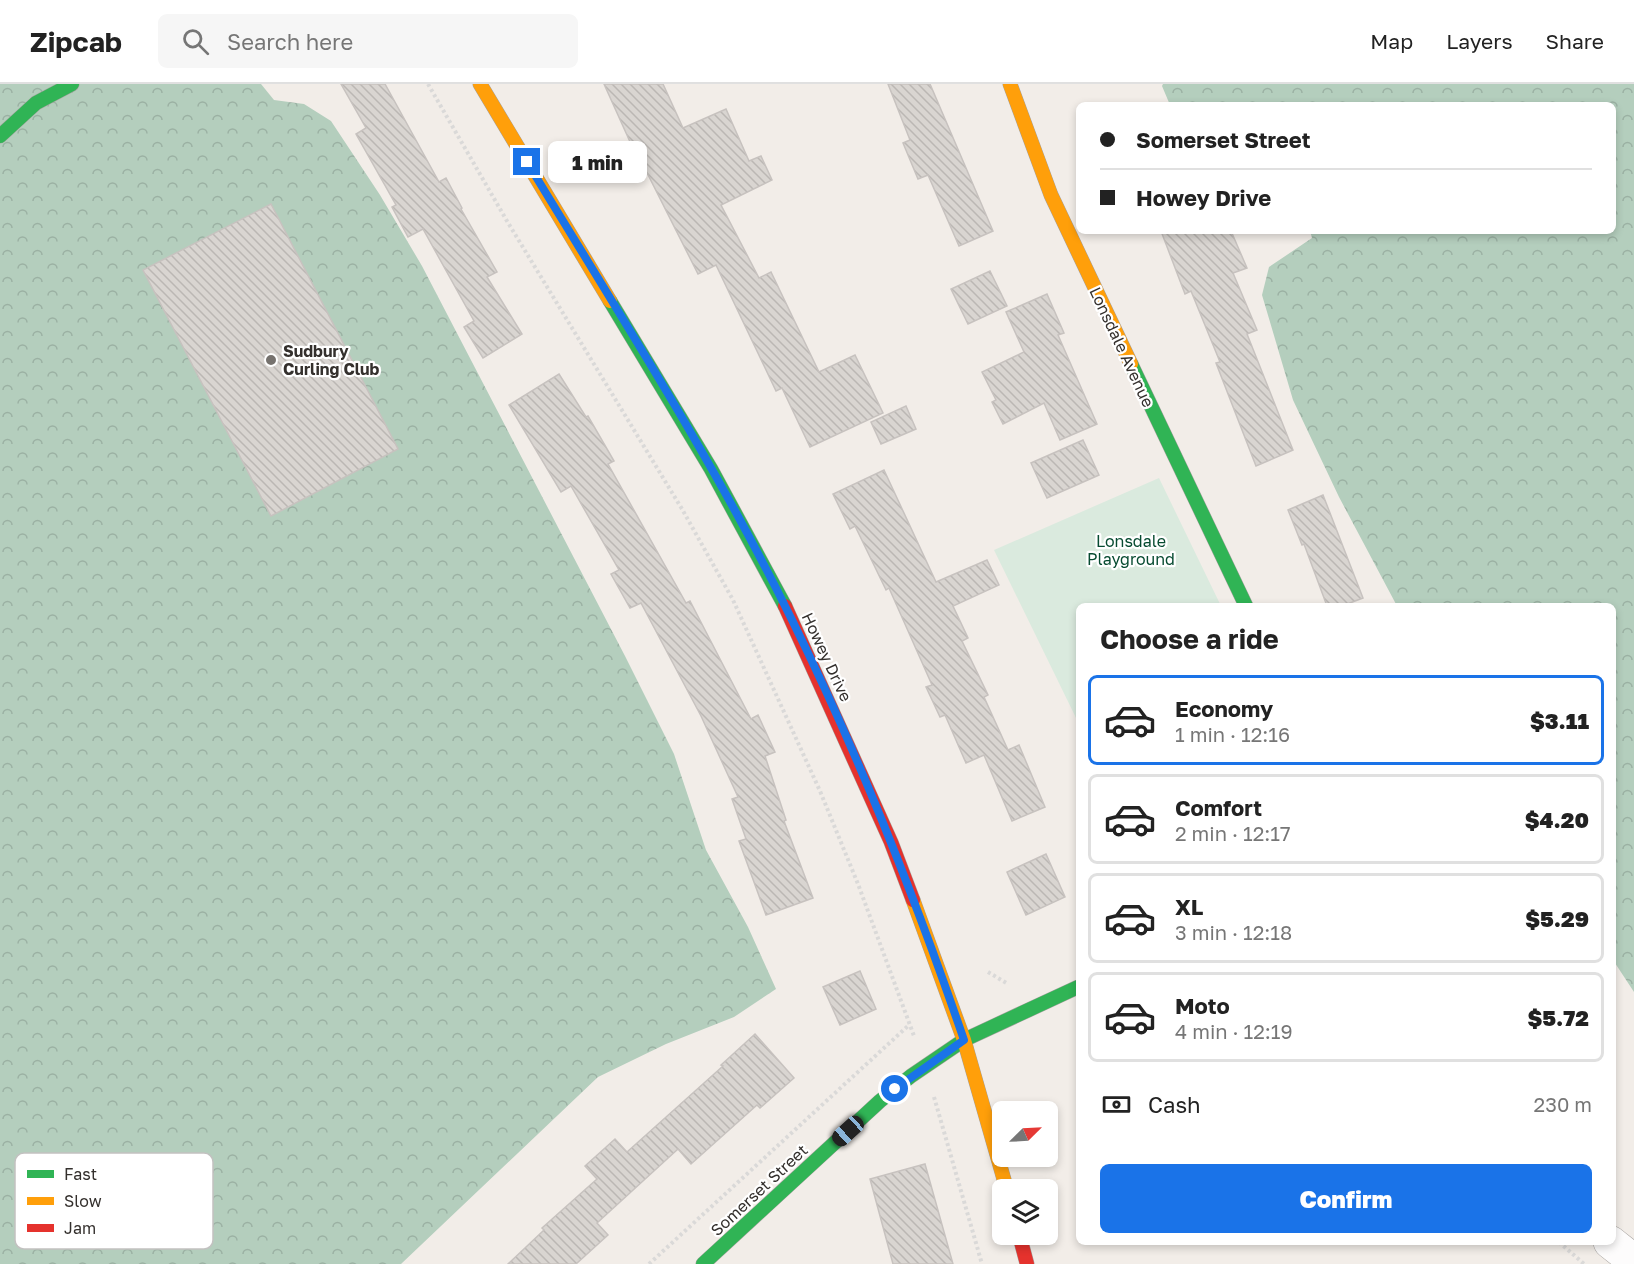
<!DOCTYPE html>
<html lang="en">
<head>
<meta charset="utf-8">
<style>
	:root { --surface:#fff; --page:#f6f6f6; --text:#222; --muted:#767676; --line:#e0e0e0; --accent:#1a73e8 }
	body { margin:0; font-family:"Golos Text",sans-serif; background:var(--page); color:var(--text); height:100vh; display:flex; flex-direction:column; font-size:22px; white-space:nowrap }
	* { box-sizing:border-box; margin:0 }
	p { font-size:20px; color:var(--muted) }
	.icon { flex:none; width:33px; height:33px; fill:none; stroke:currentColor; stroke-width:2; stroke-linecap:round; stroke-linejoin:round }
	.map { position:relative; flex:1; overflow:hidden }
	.side { position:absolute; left:1076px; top:519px; width:540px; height:642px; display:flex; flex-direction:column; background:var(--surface); border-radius:9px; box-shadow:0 3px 9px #0003 }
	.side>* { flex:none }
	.guide { position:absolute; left:1076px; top:18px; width:540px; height:132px; border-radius:9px; box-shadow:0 3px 9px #0003; display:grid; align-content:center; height:132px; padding:0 24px; background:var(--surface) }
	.needle { width:39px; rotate:66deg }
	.tools { position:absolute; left:992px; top:1017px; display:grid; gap:12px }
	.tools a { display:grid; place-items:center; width:66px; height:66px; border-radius:9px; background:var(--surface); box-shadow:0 3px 9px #0003; font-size:30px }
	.end { position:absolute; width:27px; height:27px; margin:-14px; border:8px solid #1a73e8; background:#fff; box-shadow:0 0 0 3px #fff }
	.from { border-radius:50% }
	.bubble { position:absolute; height:42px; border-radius:9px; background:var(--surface); box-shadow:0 3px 9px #0003; font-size:20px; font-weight:800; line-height:42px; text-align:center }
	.car { position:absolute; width:18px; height:36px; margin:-18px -9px; border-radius:8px; box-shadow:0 0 4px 2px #0007; background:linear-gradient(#222 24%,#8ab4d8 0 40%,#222 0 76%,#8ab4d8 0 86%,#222 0) }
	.guide b { display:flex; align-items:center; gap:21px; height:57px; font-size:22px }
	.guide b+b { border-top:2px solid var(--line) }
	.guide i { width:15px; height:15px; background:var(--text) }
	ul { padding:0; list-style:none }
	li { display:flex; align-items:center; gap:18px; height:90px; margin:0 12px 9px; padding:0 12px; border:3px solid var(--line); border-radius:9px }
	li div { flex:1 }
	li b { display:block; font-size:22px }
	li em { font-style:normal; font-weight:800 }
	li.selected { border-color:var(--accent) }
	li>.icon { width:54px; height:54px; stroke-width:1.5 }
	h2 { padding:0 24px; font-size:27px; line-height:72px }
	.pay { display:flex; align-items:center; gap:15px; height:66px; padding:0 24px; font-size:22px }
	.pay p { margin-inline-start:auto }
	.cta { display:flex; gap:12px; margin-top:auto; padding:12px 24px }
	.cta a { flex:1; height:69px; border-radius:9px; background:var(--accent); color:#fff; font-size:24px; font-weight:800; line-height:69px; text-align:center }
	header { display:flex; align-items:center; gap:36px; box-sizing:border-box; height:84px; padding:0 30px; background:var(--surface); border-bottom:2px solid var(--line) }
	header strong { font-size:28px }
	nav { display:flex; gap:33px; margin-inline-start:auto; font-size:21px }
	.search { width:420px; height:54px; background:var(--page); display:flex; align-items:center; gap:15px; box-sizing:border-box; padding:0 21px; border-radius:9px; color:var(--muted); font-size:22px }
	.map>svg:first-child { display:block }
</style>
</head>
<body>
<header>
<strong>Zipcab</strong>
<div class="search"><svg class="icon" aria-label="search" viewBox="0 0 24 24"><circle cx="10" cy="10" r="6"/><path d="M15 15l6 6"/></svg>Search here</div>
<nav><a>Map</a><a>Layers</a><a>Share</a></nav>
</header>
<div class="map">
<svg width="1634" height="1180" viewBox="0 0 1634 1180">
	<defs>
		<pattern id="forest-crowns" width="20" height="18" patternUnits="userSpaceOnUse" patternTransform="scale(1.5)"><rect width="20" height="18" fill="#b4cebd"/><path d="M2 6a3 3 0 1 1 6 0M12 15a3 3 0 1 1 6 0" fill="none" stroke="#9bb1a3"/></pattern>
		<pattern id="building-back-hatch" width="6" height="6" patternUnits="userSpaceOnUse" patternTransform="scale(1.5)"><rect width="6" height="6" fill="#d9d5d1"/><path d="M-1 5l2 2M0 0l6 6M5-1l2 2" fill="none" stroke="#bbb7b4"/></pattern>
	</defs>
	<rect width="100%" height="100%" fill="#f2ede8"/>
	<g fill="url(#forest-crowns)">
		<path d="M0,0H261L274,16L304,20L331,37L380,111L422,182L625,572L674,670L706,766L748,843L776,905L734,933L666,960L598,993L401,1180H0Z"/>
		<path d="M1163,0H1634V908L1613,876L1612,522H1397L1339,413L1293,316L1262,211L1269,183L1312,154L1310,147H1612V21H1170L1162,2Z"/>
	</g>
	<path fill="#daeade" d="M1159,394L1221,522H1078V638L994,466Z"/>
	<g fill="url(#building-back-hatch)" stroke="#c7c2bf" stroke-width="1.5">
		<path d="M341,0H385L439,98L446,94L462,124L461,125L497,188L487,193L522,250L483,274L464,243L474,237L423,145L408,153L392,123L396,121L356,50L366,44Z"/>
		<path d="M604,0H663L683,44L726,25L749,77L761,72L772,96L721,121L759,194L771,188L819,288L855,271L883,329L810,363L782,304L776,307L716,181L698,190L632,59L631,60Z"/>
		<path d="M888,0H930L993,147L959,162L928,91L918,95L903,59L910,56Z"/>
		<path d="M271,120L398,365L271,432L143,186Z"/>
		<path d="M1161,147H1231L1247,184L1233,189L1257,246L1247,250L1293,366L1256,382L1216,279L1220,278L1191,207L1185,210Z"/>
		<path d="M990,187L1007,222L968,240L951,205Z"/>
		<path d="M1047,210L1064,249L1058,251L1097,340L1060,356L1044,319L1003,340L992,318L996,316L982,288L1024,268L1006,228Z"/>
		<path d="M559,290L586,333L588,332L614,377L608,380L686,519L690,517L751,635L758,631L775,668L765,672L786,736L784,737L813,814L766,831L739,757L746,755L732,715L738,713L701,632L641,519L630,524L611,490L619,486L571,402L561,408L509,321Z"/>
		<path d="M906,322L916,345L881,360L871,338Z"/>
		<path d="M1083,356L1099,391L1047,414L1031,379Z"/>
		<path d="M884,386L936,498L987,476L999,501L953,522L968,554L962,557L988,611L984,613L1008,666L1019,661L1045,723L1012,737L984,671L966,679L945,631L940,633L926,603L932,601L889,504L886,506L855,442L850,445L833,410Z"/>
		<path d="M1323,411L1363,514L1342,522H1327L1304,460L1302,461L1288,426Z"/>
		<path d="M1046,770L1065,813L1026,831L1007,788Z"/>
		<path d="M860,887L876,925L840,941L823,903Z"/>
		<path d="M755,950L794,994L760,1024L757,1021L691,1080L678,1065L597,1139L608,1151L576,1180H508L544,1146L542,1144L597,1095L585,1082L615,1055L627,1068L723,982L721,981Z"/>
		<path d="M925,1080L953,1180H893L870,1095Z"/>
	</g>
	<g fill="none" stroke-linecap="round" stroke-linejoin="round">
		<defs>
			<path id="street" d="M1610,1158L1634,1177"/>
			<g id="fast">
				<path d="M0,52L36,19L72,0"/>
				<path d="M610,217L711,385L785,522"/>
				<path d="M1131,280L1246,522"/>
				<path d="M703,1180L880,1017L911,992L964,956L1078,903"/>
			</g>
			<g id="slow">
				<path d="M480,0L610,217"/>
				<path d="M1010,0L1051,111L1131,280"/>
				<path d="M913,816L964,956L1007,1106"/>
			</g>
			<g id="jam">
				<path d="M785,522L891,758L913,816"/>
				<path d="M1019,1150L1027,1180"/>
			</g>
		</defs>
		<use href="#street" stroke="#a5a19e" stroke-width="34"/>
		<use href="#fast" stroke="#a5a19e" stroke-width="15"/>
		<use href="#slow" stroke="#a5a19e" stroke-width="15"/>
		<use href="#jam" stroke="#a5a19e" stroke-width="15"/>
		<g stroke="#dad9d8" stroke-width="4" stroke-dasharray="3 3" stroke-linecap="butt">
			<path d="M428,0L507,137L682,425L733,516L820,707L858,800L914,952"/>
			<path d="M988,888L1008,900"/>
			<path d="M934,1013L982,1180"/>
			<path d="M1559,1158L1584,1180"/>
			<path d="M649,1180L909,941"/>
		</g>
		<use href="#street" stroke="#fdfcfc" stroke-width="33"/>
		<use href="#fast" stroke="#30b455" stroke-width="14"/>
		<use href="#slow" stroke="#ff9f0a" stroke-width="14"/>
		<use href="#jam" stroke="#e5322d" stroke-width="14"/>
	</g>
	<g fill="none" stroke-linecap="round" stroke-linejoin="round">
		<path stroke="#1a73e8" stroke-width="8" d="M527,78C618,228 714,377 792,536C859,671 915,813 964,956L895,1005"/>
	</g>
	<circle fill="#76726e" stroke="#fff" stroke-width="2" cx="271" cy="276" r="6"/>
	<g text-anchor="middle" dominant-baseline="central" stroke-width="4.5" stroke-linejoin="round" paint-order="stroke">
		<g font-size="16" fill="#34302d" stroke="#fff">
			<text transform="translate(1122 263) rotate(65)">Lonsdale Avenue</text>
			<text transform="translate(827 573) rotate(65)">Howey Drive</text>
			<text transform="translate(759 1106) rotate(-43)">Somerset Street</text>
		</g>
		<g font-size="16" font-weight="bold" fill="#34302d" stroke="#fff" text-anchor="start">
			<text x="283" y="267">Sudbury<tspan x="283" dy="18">Curling Club</tspan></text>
		</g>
		<g font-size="16" fill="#074b31" stroke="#fff">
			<text x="1131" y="457">Lonsdale<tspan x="1131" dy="18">Playground</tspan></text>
		</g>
	</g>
	<rect x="15" y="1069" width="198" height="96" rx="9" fill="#fff" stroke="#c2c1c0" stroke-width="1.5"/>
	<rect x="27" y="1086" width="27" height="8" fill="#30b455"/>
	<rect x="27" y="1113" width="27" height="8" fill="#ff9f0a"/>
	<rect x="27" y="1140" width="27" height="8" fill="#e5322d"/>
	<g font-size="16" fill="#34302d">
		<text x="64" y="1096">Fast</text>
		<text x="64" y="1123">Slow</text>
		<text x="64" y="1150">Jam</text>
	</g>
</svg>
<div class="tools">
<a><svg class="needle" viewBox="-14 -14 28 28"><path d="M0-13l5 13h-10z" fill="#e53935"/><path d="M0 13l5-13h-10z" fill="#767676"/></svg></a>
<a><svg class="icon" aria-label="layers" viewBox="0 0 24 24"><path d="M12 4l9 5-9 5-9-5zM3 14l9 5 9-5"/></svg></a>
</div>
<i class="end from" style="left:895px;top:1005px"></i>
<i class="end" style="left:527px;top:78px"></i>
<div class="bubble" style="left:548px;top:57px;width:99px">1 min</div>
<i class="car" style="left:848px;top:1047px;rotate:228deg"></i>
<div class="guide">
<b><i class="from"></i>Somerset Street</b>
<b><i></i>Howey Drive</b>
</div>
<section class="side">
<h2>Choose a ride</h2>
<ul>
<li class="selected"><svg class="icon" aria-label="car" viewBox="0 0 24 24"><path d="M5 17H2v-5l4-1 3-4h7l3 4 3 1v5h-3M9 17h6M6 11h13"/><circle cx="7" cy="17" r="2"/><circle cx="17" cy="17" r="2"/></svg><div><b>Economy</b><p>1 min · 12:16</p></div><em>$3.11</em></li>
<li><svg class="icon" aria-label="car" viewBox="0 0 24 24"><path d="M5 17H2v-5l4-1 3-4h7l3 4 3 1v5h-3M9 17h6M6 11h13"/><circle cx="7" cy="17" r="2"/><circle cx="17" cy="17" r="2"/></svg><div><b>Comfort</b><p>2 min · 12:17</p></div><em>$4.20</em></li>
<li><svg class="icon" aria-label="car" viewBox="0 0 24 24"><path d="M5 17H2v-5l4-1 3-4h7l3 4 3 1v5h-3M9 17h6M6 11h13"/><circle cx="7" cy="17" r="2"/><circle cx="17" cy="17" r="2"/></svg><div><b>XL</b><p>3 min · 12:18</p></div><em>$5.29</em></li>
<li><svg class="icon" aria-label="car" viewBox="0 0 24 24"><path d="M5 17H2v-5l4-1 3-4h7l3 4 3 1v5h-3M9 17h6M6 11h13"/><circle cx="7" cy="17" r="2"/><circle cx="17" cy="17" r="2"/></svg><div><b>Moto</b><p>4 min · 12:19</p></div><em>$5.72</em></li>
</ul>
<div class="pay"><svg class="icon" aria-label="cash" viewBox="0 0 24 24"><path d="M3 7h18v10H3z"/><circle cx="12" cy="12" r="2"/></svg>Cash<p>230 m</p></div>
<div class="cta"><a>Confirm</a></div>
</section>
</div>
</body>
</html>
